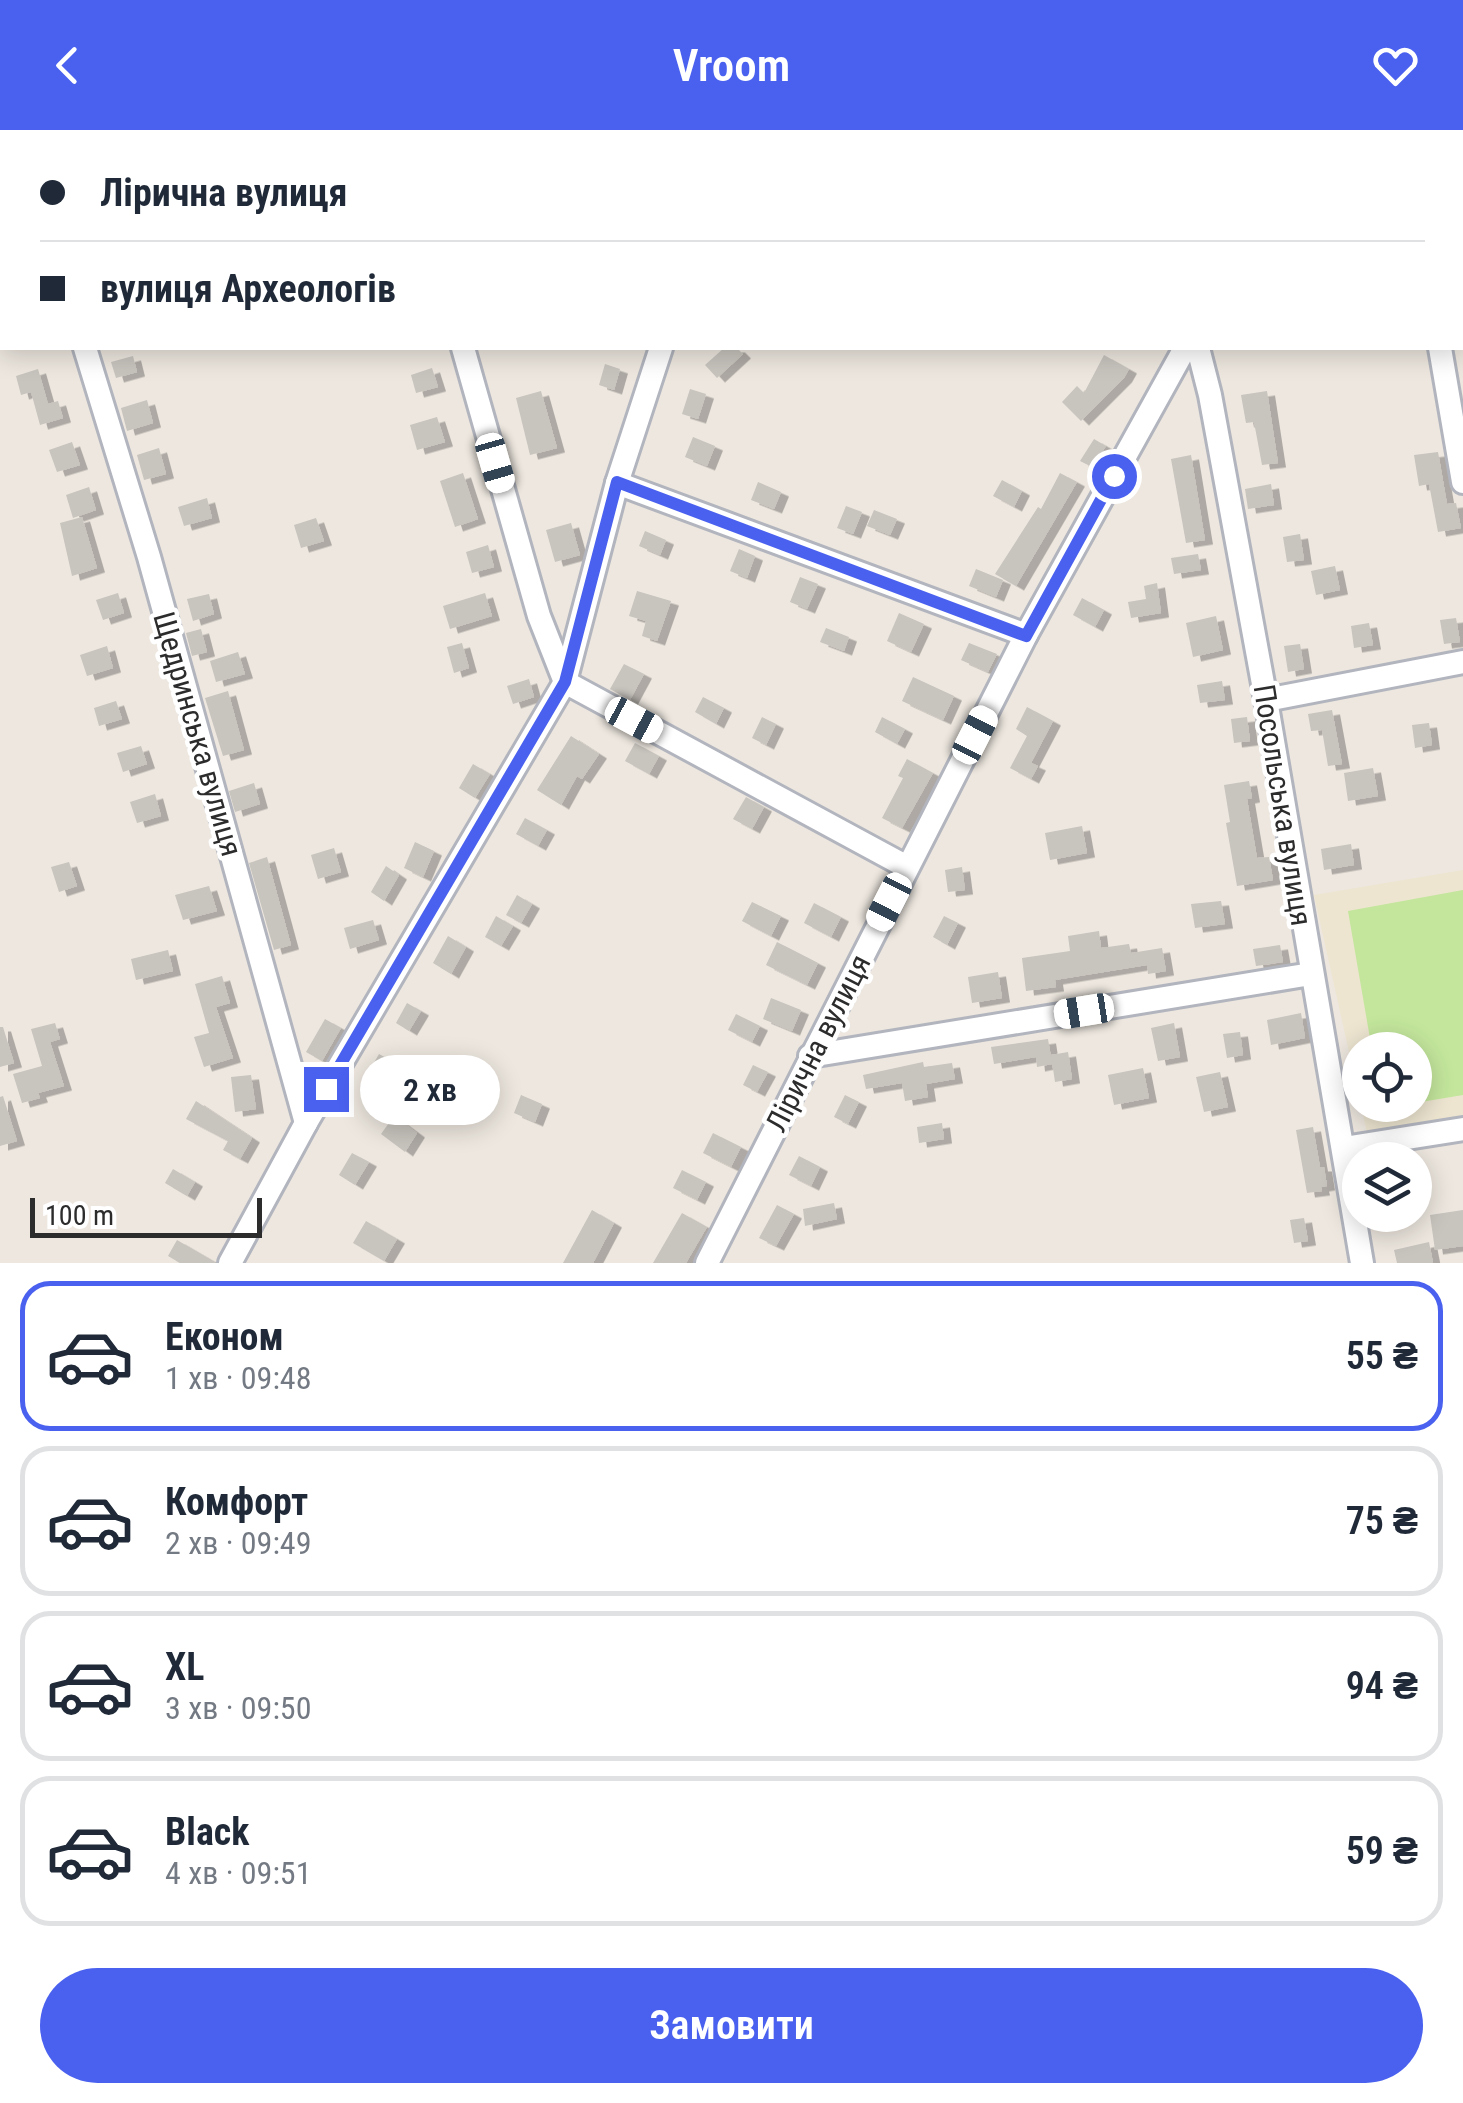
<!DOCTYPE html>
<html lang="uk">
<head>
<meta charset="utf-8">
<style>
	:root { --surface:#fff; --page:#f6f6f7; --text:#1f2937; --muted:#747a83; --line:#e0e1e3; --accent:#4a61ef }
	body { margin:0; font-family:"Roboto Condensed",sans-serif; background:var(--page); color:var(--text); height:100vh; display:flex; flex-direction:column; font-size:38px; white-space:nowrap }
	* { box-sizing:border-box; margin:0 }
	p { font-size:32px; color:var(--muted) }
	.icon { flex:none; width:55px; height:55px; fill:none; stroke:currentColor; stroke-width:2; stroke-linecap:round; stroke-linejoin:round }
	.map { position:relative; height:1133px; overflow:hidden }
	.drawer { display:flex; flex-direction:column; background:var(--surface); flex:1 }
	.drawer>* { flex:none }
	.guide { position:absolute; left:0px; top:0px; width:1465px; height:220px; box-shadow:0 5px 25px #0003; display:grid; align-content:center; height:220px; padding:0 40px; background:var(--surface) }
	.buttons { position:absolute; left:1342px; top:902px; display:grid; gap:20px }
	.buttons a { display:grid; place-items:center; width:90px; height:90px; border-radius:50%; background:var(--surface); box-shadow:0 5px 25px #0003; font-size:50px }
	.scale { position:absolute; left:30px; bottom:25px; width:232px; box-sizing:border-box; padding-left:10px; border:5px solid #2c2c2c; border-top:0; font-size:28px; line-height:35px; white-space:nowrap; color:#2c2c2c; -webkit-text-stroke:8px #fff; paint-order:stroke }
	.end { position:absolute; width:45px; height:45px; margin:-22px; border:12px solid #4a61ef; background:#fff; box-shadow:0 0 0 5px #fff }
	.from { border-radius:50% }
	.bubble { position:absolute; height:70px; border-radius:35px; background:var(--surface); box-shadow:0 5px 25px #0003; font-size:32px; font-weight:600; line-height:70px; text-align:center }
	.car { position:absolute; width:30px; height:60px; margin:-30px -15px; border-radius:12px; box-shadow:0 0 8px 2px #0007; background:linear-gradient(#fff 24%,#345 0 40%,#fff 0 76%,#345 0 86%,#fff 0) }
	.guide b { display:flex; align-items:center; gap:35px; height:95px; font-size:38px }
	.guide b+b { border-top:2px solid var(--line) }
	.guide i { width:25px; height:25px; background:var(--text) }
	ul { padding:18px 0 0; list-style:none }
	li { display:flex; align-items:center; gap:30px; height:150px; margin:0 20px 15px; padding:0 20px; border:5px solid var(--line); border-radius:30px }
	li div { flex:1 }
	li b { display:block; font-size:38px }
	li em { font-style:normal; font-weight:600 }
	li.selected { border-color:var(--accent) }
	li>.icon { width:90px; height:90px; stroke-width:1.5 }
	.action { display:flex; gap:20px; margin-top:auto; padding:20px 40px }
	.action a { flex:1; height:115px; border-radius:60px; background:var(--accent); color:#fff; font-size:40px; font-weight:600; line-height:115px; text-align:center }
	header { display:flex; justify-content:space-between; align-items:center; height:130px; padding:0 40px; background:var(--accent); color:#fff; font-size:45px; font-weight:600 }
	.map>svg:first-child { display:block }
</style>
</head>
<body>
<header><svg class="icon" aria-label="back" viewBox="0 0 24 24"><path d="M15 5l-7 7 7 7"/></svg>Vroom<svg class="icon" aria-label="heart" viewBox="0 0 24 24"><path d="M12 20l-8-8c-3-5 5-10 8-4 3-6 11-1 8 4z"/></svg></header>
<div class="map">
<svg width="1463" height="1133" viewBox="0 0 1463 1133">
	<defs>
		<filter id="shadow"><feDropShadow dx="8" dy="4.5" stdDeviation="0" flood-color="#0004"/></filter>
	</defs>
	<rect width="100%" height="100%" fill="#ede7df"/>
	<path fill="#ede5d0" d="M1463,740V985L1367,1003L1361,975H1415V920H1360V971L1314,765Z"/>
	<path fill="#c3e69c" d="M1463,760V965L1415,973V920H1372L1348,781Z"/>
	<g fill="#c8c4be" filter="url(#shadow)">
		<path d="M724,218H737L743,224L717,248L705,235Z"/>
		<path d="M1104,225L1129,239L1124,248L1081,291L1062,272L1077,256L1084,263Z"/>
		<path d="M133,226L137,242L116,248L111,232Z"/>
		<path d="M605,234L620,239L614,260L599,255Z"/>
		<path d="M432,238L438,257L416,263L411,245Z"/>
		<path d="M38,239L48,274L58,271L63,288L40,295L31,262L21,265L16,246Z"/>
		<path d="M690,259L706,264L698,289L682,284Z"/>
		<path d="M541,261L557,318L530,325L516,268Z"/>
		<path d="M1267,261L1278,333L1262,335L1254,292L1246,293L1241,265Z"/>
		<path d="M147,270L153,293L127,301L121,278Z"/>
		<path d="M437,287L445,312L417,320L410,295Z"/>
		<path d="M693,307L715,316L707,336L685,327Z"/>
		<path d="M1094,309L1106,316L1092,337L1080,331Z"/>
		<path d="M72,312L80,335L57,342L49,320Z"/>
		<path d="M159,318L166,344L144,350L137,325Z"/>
		<path d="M1438,322L1447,374L1456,373L1461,398L1438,402L1429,354L1419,356L1414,325Z"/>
		<path d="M1191,325L1205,410L1186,413L1171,329Z"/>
		<path d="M463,343L478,389L455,397L440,351Z"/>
		<path d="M1060,343L1077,352L1016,456L995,444L1038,377L1041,379Z"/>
		<path d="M1002,350L1022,361L1014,377L993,366Z"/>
		<path d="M758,352L781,362L774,379L751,370Z"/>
		<path d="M1271,354L1274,375L1248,379L1245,359Z"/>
		<path d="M89,357L96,380L73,388L66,365Z"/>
		<path d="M207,368L212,388L184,396L178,377Z"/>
		<path d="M846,376L862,382L853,404L837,398Z"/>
		<path d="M874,380L897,389L890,405L867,396Z"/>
		<path d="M82,387L97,438L72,446L60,393Z"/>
		<path d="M316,388L324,411L301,418L294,395Z"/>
		<path d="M571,393L580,425L555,432L546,400Z"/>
		<path d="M645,401L666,410L660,425L639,416Z"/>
		<path d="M1300,404L1304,430L1287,432L1283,407Z"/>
		<path d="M488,415L494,437L472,443L466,422Z"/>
		<path d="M739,419L755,426L747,448L730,441Z"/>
		<path d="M1198,424L1201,440L1174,444L1171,428Z"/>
		<path d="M1335,436L1340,460L1316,465L1311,441Z"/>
		<path d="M976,439L1003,450L996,467L969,456Z"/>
		<path d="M800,447L818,454L807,479L790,472Z"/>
		<path d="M1157,453L1161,483L1131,488L1128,472L1146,469L1144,456Z"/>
		<path d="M637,461L671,471L657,511L642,506L646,491L629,486Z"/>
		<path d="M118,463L124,483L103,490L96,470Z"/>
		<path d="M485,463L492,486L450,499L443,476Z"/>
		<path d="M209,464L214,484L193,491L187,469Z"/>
		<path d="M1082,468L1104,480L1095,497L1073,485Z"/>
		<path d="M899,483L924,494L911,522L887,511Z"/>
		<path d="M1216,486L1223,520L1193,527L1186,493Z"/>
		<path d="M1456,488L1460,512L1444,514L1440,490Z"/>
		<path d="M1369,493L1373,515L1354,518L1351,496Z"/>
		<path d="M826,498L849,507L844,521L820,512Z"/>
		<path d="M201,499L207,522L192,526L186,503Z"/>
		<path d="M462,513L469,538L454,543L447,517Z"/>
		<path d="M969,513L997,524L988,542L961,530Z"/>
		<path d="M1300,514L1304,539L1288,542L1284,516Z"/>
		<path d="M107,516L113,538L87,546L80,525Z"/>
		<path d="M238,522L245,544L216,552L210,531Z"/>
		<path d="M624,534L644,544L630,570L610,559Z"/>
		<path d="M913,547L954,566L943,590L902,571Z"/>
		<path d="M529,549L534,567L513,574L507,556Z"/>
		<path d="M1222,551L1225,570L1200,573L1197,555Z"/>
		<path d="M228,561L244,620L223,626L205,568Z"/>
		<path d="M703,567L724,578L716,594L695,582Z"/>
		<path d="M116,571L122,589L99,596L94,578Z"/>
		<path d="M1027,577L1053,591L1031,633L1038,636L1031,649L1010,638L1027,606L1016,599Z"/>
		<path d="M1332,580L1342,634L1328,636L1322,600L1311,601L1308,584Z"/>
		<path d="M762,587L776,594L766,615L752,608Z"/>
		<path d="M882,587L905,599L897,614L875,602Z"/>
		<path d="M1247,587L1250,611L1234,613L1231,589Z"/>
		<path d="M1429,593L1432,615L1415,618L1412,595Z"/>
		<path d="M571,606L599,624L582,649L577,646L561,675L537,660Z"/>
		<path d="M635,613L659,626L649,644L625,631Z"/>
		<path d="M141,616L147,634L123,642L117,623Z"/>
		<path d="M907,629L933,643L902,698L882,688L903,648L898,646Z"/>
		<path d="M473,634L490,644L475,668L459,658Z"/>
		<path d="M1373,638L1378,666L1348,671L1344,643Z"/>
		<path d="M1249,651L1252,668L1247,669L1257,728L1269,727L1273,750L1237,756L1226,693L1230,692L1224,655Z"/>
		<path d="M254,653L260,674L235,682L229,661Z"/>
		<path d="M155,664L161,686L137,693L130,672Z"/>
		<path d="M746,667L764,677L752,699L733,689Z"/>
		<path d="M525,688L547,700L538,716L516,704Z"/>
		<path d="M1082,696L1087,723L1050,730L1045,703Z"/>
		<path d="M415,712L434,721L423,747L404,738Z"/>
		<path d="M1351,714L1354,735L1324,740L1321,719Z"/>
		<path d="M334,718L341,742L318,749L311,725Z"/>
		<path d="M267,727L291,815L274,820L249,733Z"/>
		<path d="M69,732L77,756L59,762L51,737Z"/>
		<path d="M386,736L399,745L384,771L371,762Z"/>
		<path d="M962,737L965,760L948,762L945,740Z"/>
		<path d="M209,756L217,781L183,790L175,765Z"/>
		<path d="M517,765L532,774L521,793L506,785Z"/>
		<path d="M1221,771L1225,794L1195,798L1191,774Z"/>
		<path d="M752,772L781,786L771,806L742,791Z"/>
		<path d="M814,773L841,787L831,807L804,793Z"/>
		<path d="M496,786L513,796L501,816L485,807Z"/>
		<path d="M944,786L958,793L947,815L933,807Z"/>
		<path d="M373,790L379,810L350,819L344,798Z"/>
		<path d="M1099,801L1101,818L1129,814L1131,823L1162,818L1166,841L1148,844L1147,835L1055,850L1056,857L1026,861L1022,828L1070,821L1068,806Z"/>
		<path d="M448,806L466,817L451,844L433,833Z"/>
		<path d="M777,812L818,833L807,855L766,835Z"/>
		<path d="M1280,815L1283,832L1256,836L1253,819Z"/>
		<path d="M168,820L173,841L136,850L131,829Z"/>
		<path d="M998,842L1002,868L972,873L968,847Z"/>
		<path d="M222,846L230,873L216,877L233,928L204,937L194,907L209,903L195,854Z"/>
		<path d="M771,868L801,880L792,901L763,889Z"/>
		<path d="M407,873L421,881L409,901L396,893Z"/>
		<path d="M1301,883L1305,908L1271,915L1267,890Z"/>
		<path d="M736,884L760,896L752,912L728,900Z"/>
		<path d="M325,889L341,898L322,931L306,922Z"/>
		<path d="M55,893L60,909L50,912L64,956L38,963L40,968L22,973L13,944L42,936L31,899Z"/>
		<path d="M1174,893L1180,927L1158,931L1151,898Z"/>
		<path d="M0,897H3L14,933L0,937Z"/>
		<path d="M1240,902L1243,925L1227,928L1223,904Z"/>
		<path d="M1048,909L1052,934L1037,937L1036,927L994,934L991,917Z"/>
		<path d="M1068,922L1072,949L1055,952L1051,925Z"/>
		<path d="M379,924L399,935L388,954L368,943Z"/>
		<path d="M923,932L924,937L952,933L955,949L926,954L928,967L905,971L902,953L866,959L863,945Z"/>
		<path d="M753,935L768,942L757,962L743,955Z"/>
		<path d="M1143,938L1149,968L1114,975L1108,945Z"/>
		<path d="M1220,942L1228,977L1204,982L1196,947Z"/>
		<path d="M251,945L256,979L235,982L231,947Z"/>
		<path d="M521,965L542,974L535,992L514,983Z"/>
		<path d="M845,965L859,972L848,994L834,987Z"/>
		<path d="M3,966L17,1011L0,1016V967Z"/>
		<path d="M196,971L252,1008L240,1029L223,1020L228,1011L186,989Z"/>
		<path d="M394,986L417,1003L405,1022L381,1004Z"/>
		<path d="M942,993L944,1009L919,1013L917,997Z"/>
		<path d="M1313,997L1320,1037H1324L1327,1056L1321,1057L1322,1061L1307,1063L1296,1000Z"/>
		<path d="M713,1003L741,1017L731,1037L703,1023Z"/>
		<path d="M352,1023L369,1032L355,1055L339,1045Z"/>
		<path d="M799,1026L820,1037L811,1056L789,1045Z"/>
		<path d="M173,1039L195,1052L187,1066L165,1053Z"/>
		<path d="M682,1040L706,1052L697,1070L673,1058Z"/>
		<path d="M834,1073L837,1089L805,1096L803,1079Z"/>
		<path d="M777,1075L794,1084L776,1116L759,1108Z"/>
		<path d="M592,1080L614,1093L593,1133H563Z"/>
		<path d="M1463,1080V1116L1435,1120L1430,1085Z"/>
		<path d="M682,1083L707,1097L686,1133H653Z"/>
		<path d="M1304,1088L1308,1111L1294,1113L1290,1090Z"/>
		<path d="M366,1091L397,1109L384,1131L353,1113Z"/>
		<path d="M177,1110L215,1132V1133H180L168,1126Z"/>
		<path d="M1429,1112L1433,1133H1397L1394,1120Z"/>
	</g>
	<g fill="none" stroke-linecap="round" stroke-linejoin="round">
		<defs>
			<g id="minor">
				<path d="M14,0V2"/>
				<path d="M401,0L402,2"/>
				<path d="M746,0L747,2"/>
				<path d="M894,2L896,0"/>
				<path d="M1413,2L1415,0"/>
				<path d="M85,218L149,427L306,993"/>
				<path d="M463,218L539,486L565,552L907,737"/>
				<path d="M1198,218L1210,265L1266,570L1362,1133"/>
				<path d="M1440,218L1463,352"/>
				<path d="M617,353L1026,505"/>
				<path d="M1266,570L1463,532"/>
				<path d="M810,926L1311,844"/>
				<path d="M1344,1018L1463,999"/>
				<path d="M230,1133L306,993L565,552L617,353L661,218"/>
				<path d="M707,1133L1026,505L1185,218"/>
			</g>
		</defs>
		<use href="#minor" stroke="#b2b5be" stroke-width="28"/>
		<use href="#minor" stroke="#fff" stroke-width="22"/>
	</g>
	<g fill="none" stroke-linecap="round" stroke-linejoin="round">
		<path stroke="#4a61ef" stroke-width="12" d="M326,959L565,552L617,352L1026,506L1114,346"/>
	</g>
	<g text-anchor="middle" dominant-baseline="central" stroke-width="9" stroke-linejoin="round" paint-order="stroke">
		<g font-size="30" fill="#2c2c2c" stroke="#fff">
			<text transform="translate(198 604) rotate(74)">Щедринська вулиця</text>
			<text transform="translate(1283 675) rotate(81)">Посольська вулиця</text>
			<text transform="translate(818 913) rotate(-63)">Лірична вулиця</text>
		</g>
	</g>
</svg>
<div class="buttons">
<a><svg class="icon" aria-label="locate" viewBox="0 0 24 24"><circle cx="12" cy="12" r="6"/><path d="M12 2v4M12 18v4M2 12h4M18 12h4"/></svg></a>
<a><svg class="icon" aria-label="layers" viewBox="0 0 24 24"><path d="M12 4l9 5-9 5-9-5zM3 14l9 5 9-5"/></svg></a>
</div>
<div class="scale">100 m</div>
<i class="end from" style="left:1114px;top:346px"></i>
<i class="end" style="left:326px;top:959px"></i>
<div class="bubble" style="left:360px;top:925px;width:140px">2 хв</div>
<i class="car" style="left:495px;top:333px;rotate:164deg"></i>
<i class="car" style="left:634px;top:590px;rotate:118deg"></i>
<i class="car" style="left:975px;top:605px;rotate:27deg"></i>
<i class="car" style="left:889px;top:772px;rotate:207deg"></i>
<i class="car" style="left:1084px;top:881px;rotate:261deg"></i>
<div class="guide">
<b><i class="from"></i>Лірична вулиця</b>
<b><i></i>вулиця Археологів</b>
</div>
</div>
<section class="drawer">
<ul>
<li class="selected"><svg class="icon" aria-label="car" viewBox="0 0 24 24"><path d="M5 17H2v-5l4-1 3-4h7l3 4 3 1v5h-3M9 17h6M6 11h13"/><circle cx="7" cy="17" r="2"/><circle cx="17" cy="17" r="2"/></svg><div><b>Економ</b><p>1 хв · 09:48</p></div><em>55 ₴</em></li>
<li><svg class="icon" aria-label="car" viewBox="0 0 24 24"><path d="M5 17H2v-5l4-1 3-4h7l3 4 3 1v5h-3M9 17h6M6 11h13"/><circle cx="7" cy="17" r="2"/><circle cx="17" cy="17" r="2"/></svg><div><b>Комфорт</b><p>2 хв · 09:49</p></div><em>75 ₴</em></li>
<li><svg class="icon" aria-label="car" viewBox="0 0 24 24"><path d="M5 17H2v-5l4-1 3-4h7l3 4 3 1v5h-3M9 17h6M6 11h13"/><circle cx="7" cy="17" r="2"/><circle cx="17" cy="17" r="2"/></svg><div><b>XL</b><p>3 хв · 09:50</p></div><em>94 ₴</em></li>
<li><svg class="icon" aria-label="car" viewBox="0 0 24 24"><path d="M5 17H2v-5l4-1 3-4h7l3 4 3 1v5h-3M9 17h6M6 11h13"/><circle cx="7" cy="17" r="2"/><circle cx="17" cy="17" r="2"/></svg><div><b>Black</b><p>4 хв · 09:51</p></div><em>59 ₴</em></li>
</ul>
<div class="action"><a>Замовити</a></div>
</section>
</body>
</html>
